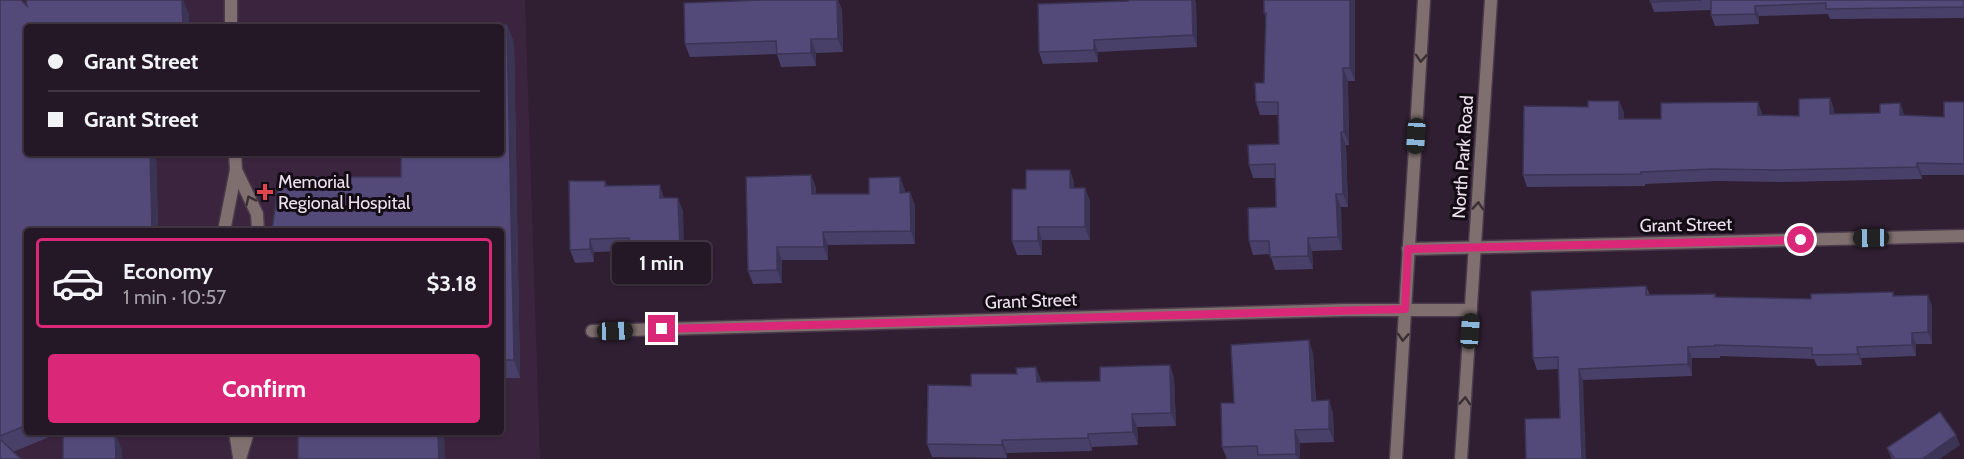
<!DOCTYPE html>
<html lang="en">
<head>
<meta charset="utf-8">
<style>
	:root { --surface:#241726; --page:#302432; --text:#f1f3f6; --muted:#a39fa7; --line:#413643; --accent:#db2777 }
	body { margin:0; font-family:Cabin,sans-serif; background:var(--page); color:var(--text); height:100vh; display:flex; flex-direction:column; font-size:22px; white-space:nowrap }
	* { box-sizing:border-box; margin:0 }
	p { font-size:20px; color:var(--muted) }
	.icon { flex:none; width:33px; height:33px; fill:none; stroke:currentColor; stroke-width:2; stroke-linecap:round; stroke-linejoin:round }
	.map { position:relative; flex:1; overflow:hidden }
	.side { position:absolute; left:24px; top:228px; width:480px; height:207px; display:flex; flex-direction:column; background:var(--surface); border-radius:6px; box-shadow:0 2px 4px #0004,0 0 0 2px var(--line) }
	.side>* { flex:none }
	.banner { position:absolute; left:24px; top:24px; width:480px; height:132px; border-radius:6px; box-shadow:0 2px 4px #0004,0 0 0 2px var(--line); display:grid; align-content:center; height:132px; padding:0 24px; background:var(--surface) }
	.end { position:absolute; width:27px; height:27px; margin:-14px; border:8px solid #db2777; background:#fff; box-shadow:0 0 0 3px #fff }
	.from { border-radius:50% }
	.bubble { position:absolute; height:42px; border-radius:6px; background:var(--surface); box-shadow:0 2px 4px #0004,0 0 0 2px var(--line); font-size:20px; font-weight:700; line-height:42px; text-align:center }
	.car { position:absolute; width:18px; height:36px; margin:-18px -9px; border-radius:8px; box-shadow:0 0 4px 2px #0007; background:linear-gradient(#222 24%,#8ab4d8 0 40%,#222 0 76%,#8ab4d8 0 86%,#222 0) }
	.banner b { display:flex; align-items:center; gap:21px; height:57px; font-size:22px }
	.banner b+b { border-top:2px solid var(--line) }
	.banner i { width:15px; height:15px; background:var(--text) }
	ul { padding:10px 0 0; list-style:none }
	li { display:flex; align-items:center; gap:18px; height:90px; margin:0 12px 9px; padding:0 12px; border:3px solid transparent; border-radius:6px }
	li div { flex:1 }
	li b { display:block; font-size:22px }
	li em { font-style:normal; font-weight:700 }
	li.active { border-color:var(--accent) }
	li>.icon { width:54px; height:54px; stroke-width:1.5 }
	.primary-button { display:flex; gap:12px; margin-top:auto; padding:12px 24px }
	.primary-button a { flex:1; height:69px; border-radius:6px; background:var(--accent); color:#fff; font-size:24px; font-weight:700; line-height:69px; text-align:center }
	.map>svg:first-child { display:block }
</style>
</head>
<body>
<div class="map">
<svg width="1964" height="459" viewBox="0 0 1964 459">
	<rect width="100%" height="100%" fill="#301f32"/>
	<path fill="#3b253e" fill-rule="evenodd" d="M0,0H525L540,459H0ZM27,27H501V153H27ZM27,231H501V432H27Z"/>
	<g fill="none" stroke-linecap="round" stroke-linejoin="round">
		<defs>
			<g id="minor">
				<path d="M1408,249L1964,236"/>
				<path d="M592,331L1346,310H1471"/>
			</g>
			<g id="tertiary">
				<path d="M231,0V27"/>
				<path d="M236,170L257,214L258,231"/>
				<path d="M224,231L236,170L235,153"/>
				<path d="M235,432L239,457"/>
				<path d="M240,459L248,432"/>
				<path d="M1396,459L1424,0"/>
				<path d="M1461,459L1491,0"/>
			</g>
		</defs>
		<use href="#minor" stroke="#4a3a4c" stroke-width="15"/>
		<use href="#tertiary" stroke="#4a3a4c" stroke-width="15"/>
		<use href="#minor" stroke="#7f706f" stroke-width="12"/>
		<use href="#tertiary" stroke="#7f706f" stroke-width="12"/>
	</g>
	<g fill="#484068">
		<path d="M0,0L27,6L26,0H183L189,15L27,27L156,153L158,231H27V432H61L13,452L0,459Z"/>
		<path d="M762,0H838L842,10L843,52L816,53V66L781,67L777,54L690,57L685,44Z"/>
		<path d="M1355,0V81H1348L1349,145H1346L1348,207H1341L1342,250L1312,251L1313,269L1275,270L1270,254L1253,255L1249,241L1276,207V178H1253L1249,165L1279,144L1278,115H1260L1256,102L1264,83L1266,17L1264,13Z"/>
		<path d="M1650,0H1964V18L1830,19L1828,14L1759,16V24L1715,26L1711,15V10L1654,12Z"/>
		<path d="M1196,3L1197,47L1098,52V62L1043,64L1039,52Z"/>
		<path d="M507,25L514,43L520,378H501V231Z"/>
		<path d="M1830,98L1834,110V114L1880,113L1900,103L1904,115L1944,117L1964,102V175H1922V179L1783,182L1716,181L1645,184V186L1527,187L1523,175L1588,107L1619,101L1624,113V119H1661L1758,102L1762,115L1799,116Z"/>
		<path d="M1070,170L1074,183V188H1085L1090,201V240H1042V255H1017L1012,241L1026,189Z"/>
		<path d="M811,175L816,188V194H869L905,190V193L910,192L915,206V244L828,245V260H782V283L753,284L748,271Z"/>
		<path d="M605,181L607,186L664,198L683,211L684,264L634,265L629,251L594,252V262L575,263L570,250Z"/>
		<path d="M1646,286L1650,295L1715,294L1716,297L1811,299L1893,292L1895,296L1932,306V344H1916V356L1861,358L1862,365L1817,366L1814,359L1720,356V358H1692V376L1583,380L1560,418L1559,369L1537,370L1533,358Z"/>
		<path d="M1313,353L1316,401L1333,413L1334,442L1300,443V459H1227L1222,447L1234,403Z"/>
		<path d="M1170,365L1174,378L1176,426L1137,427L1138,445L1092,447V451L1007,453V458L932,457L927,444L971,386L1041,380V382L1100,381Z"/>
		<path d="M1960,445L1939,459H1892L1887,448Z"/>
	</g>
	<g fill="#3b3455">
		<path d="M182,0H183L189,15V27H183Z"/>
		<path d="M837,0H838L842,10L843,52L838,39Z"/>
		<path d="M1192,0H1195L1196,3L1197,47L1193,35Z"/>
		<path d="M1350,0H1355V81L1350,68Z"/>
		<path d="M1755,6L1759,16V24L1755,14Z"/>
		<path d="M507,25L514,43L520,378L514,360Z"/>
		<path d="M811,39L816,53V66L811,53Z"/>
		<path d="M1094,40L1098,52V62L1094,50Z"/>
		<path d="M1343,68L1348,81L1349,145L1344,132Z"/>
		<path d="M1830,98L1834,110L1835,126L1830,114Z"/>
		<path d="M1619,101L1624,113V131L1619,119Z"/>
		<path d="M1758,102L1762,113V127L1758,115Z"/>
		<path d="M1900,103L1904,115H1900Z"/>
		<path d="M1341,132L1346,145L1348,207L1343,194Z"/>
		<path d="M150,153H156L158,231H152Z"/>
		<path d="M1917,163L1922,175V179L1917,167Z"/>
		<path d="M1070,170L1074,183V201L1070,188Z"/>
		<path d="M811,175L816,188V208L812,194Z"/>
		<path d="M900,177L905,190V206L900,193Z"/>
		<path d="M660,185L664,198H660Z"/>
		<path d="M1085,188L1090,201V240L1085,227Z"/>
		<path d="M910,192L915,206V244L911,231Z"/>
		<path d="M1336,194L1341,207L1342,250L1338,237Z"/>
		<path d="M678,198L683,211L684,264L680,251Z"/>
		<path d="M1038,227L1042,240V255L1038,241Z"/>
		<path d="M823,232L828,245V260L824,247Z"/>
		<path d="M1308,238L1312,251L1313,269L1308,256Z"/>
		<path d="M590,239L594,252V262L590,249Z"/>
		<path d="M777,247L782,260V283L777,270Z"/>
		<path d="M1928,295L1932,306V344L1928,332Z"/>
		<path d="M1912,333L1916,344V356L1912,345Z"/>
		<path d="M1309,340L1313,353L1316,414L1312,401Z"/>
		<path d="M1688,347L1692,358V376L1688,364Z"/>
		<path d="M1857,347L1861,358L1862,365L1858,354Z"/>
		<path d="M1170,365L1174,378L1176,426L1171,413Z"/>
		<path d="M1036,367L1041,380L1042,396L1037,382Z"/>
		<path d="M1579,369L1583,380L1586,459H1582Z"/>
		<path d="M1329,400L1333,413L1334,442L1329,429Z"/>
		<path d="M1132,414L1137,427L1138,445L1133,432Z"/>
		<path d="M1295,430L1300,443V459H1298L1296,454Z"/>
		<path d="M115,432L122,450V459H116Z"/>
		<path d="M438,432H444L445,459H439Z"/>
		<path d="M1088,434L1092,447V451L1088,438Z"/>
		<path d="M1956,435L1960,445L1939,459H1922Z"/>
		<path d="M1002,440L1007,453V458L1002,445Z"/>
	</g>
	<g fill="#544a79" stroke="#3b3455" stroke-width="1.5">
		<path d="M0,0H21L27,6L26,0H182L183,27H27V153H150L152,231H27V425L0,436Z"/>
		<path d="M762,0H837L838,39H811V53L777,54L776,41L685,44L684,3Z"/>
		<path d="M1128,0H1192L1193,35L1094,40V50L1039,52L1038,4L1128,1Z"/>
		<path d="M1264,0H1350V68H1343L1344,132H1341L1343,194H1336L1338,237L1308,238V256L1270,257L1269,241H1249L1248,208L1276,207L1275,164L1249,165L1248,145L1279,144L1278,102H1256L1255,83H1264L1266,13H1264Z"/>
		<path d="M1650,0H1702L1650,2Z"/>
		<path d="M1711,0H1964V7L1826,9V3L1755,6V14L1711,15Z"/>
		<path d="M507,25L514,360H501V231H272L279,177H401V153H501V27H398Z"/>
		<path d="M1830,98V114L1880,113V104L1900,103V115L1944,117V102H1964V164L1917,163V167L1779,170L1712,169L1641,172V174L1523,175L1524,106L1588,107V101H1619V119H1661V103L1758,102V115L1799,116V99Z"/>
		<path d="M1026,170H1070V188H1085V227H1038V241H1012V189H1026Z"/>
		<path d="M811,175L812,194H869V178L900,177V193L910,192L911,231L823,232L824,247H777V270L748,271L746,177Z"/>
		<path d="M569,181H605V186L660,185V198H678L680,251L629,252V238L590,239V249L570,250Z"/>
		<path d="M1646,286V295L1715,294V297L1811,299V294L1893,292V296L1928,295V332L1912,333V345L1857,347L1858,354L1812,355V348L1715,345V346L1688,347V364L1579,369L1582,459H1526L1525,419L1560,418L1558,357L1533,358L1531,291Z"/>
		<path d="M1309,340L1312,401L1329,400V429L1295,430L1296,454L1258,455L1257,446L1222,447L1221,403H1234L1231,345Z"/>
		<path d="M1170,365L1171,413L1132,414L1133,432L1088,434V438L1002,440V445L927,444L928,385L971,386V374H1017L1016,368L1036,367L1037,382L1100,381V367Z"/>
		<path d="M1940,412L1956,435L1922,459H1895L1887,448Z"/>
		<path d="M115,432L116,459H63V433Z"/>
		<path d="M298,432H438L439,459H298Z"/>
		<path d="M0,439L21,459H0Z"/>
	</g>
	<defs><path id="oneway-chevron" d="M-2-3.5L2.5 0L-2 3.5" fill="none" stroke-width="1.6" stroke-linecap="round" stroke-linejoin="round" transform="scale(1.5)"/></defs>
	<g stroke="#392f34">
		<use href="#oneway-chevron" transform="translate(1421 58) rotate(94)"/>
		<use href="#oneway-chevron" transform="translate(250 200) rotate(-116)"/>
		<use href="#oneway-chevron" transform="translate(1478 206) rotate(-86)"/>
		<use href="#oneway-chevron" transform="translate(1403 337) rotate(94)"/>
		<use href="#oneway-chevron" transform="translate(1465 401) rotate(-86)"/>
	</g>
	<g fill="none" stroke-linecap="round" stroke-linejoin="round">
		<path stroke="#db2777" stroke-width="8" d="M662,329L1405,309L1408,249L1801,240"/>
	</g>
	<path fill="#e0444e" stroke="#130c14" stroke-width="2" d="M262 183h6v6h6v6h-6v6h-6v-6h-6v-6h6z"/>
	<g text-anchor="middle" dominant-baseline="central" stroke-width="6" stroke-linejoin="round" paint-order="stroke">
		<g font-size="18" fill="#ece1ee" stroke="#130c14">
			<text transform="translate(1463 157) rotate(-86)">North Park Road</text>
			<text transform="translate(1686 225) rotate(-1)">Grant Street</text>
			<text transform="translate(1031 301) rotate(-2)">Grant Street</text>
		</g>
		<g font-size="18" fill="#ece1ee" stroke="#130c14" text-anchor="start">
			<text x="278" y="182">Memorial<tspan x="278" dy="21">Regional Hospital</tspan></text>
		</g>
	</g>
</svg>
<i class="end from" style="left:1801px;top:240px"></i>
<i class="end" style="left:662px;top:329px"></i>
<div class="bubble" style="left:612px;top:242px;width:99px">1 min</div>
<i class="car" style="left:1416px;top:136px;rotate:184deg"></i>
<i class="car" style="left:1871px;top:238px;rotate:269deg"></i>
<i class="car" style="left:615px;top:331px;rotate:88deg"></i>
<i class="car" style="left:1470px;top:331px;rotate:4deg"></i>
<div class="banner">
<b><i class="from"></i>Grant Street</b>
<b><i></i>Grant Street</b>
</div>
<section class="side">
<ul>
<li class="active"><svg class="icon" aria-label="car" viewBox="0 0 24 24"><path d="M5 17H2v-5l4-1 3-4h7l3 4 3 1v5h-3M9 17h6M6 11h13"/><circle cx="7" cy="17" r="2"/><circle cx="17" cy="17" r="2"/></svg><div><b>Economy</b><p>1 min · 10:57</p></div><em>$3.18</em></li>
</ul>
<div class="primary-button"><a>Confirm</a></div>
</section>
</div>
</body>
</html>
